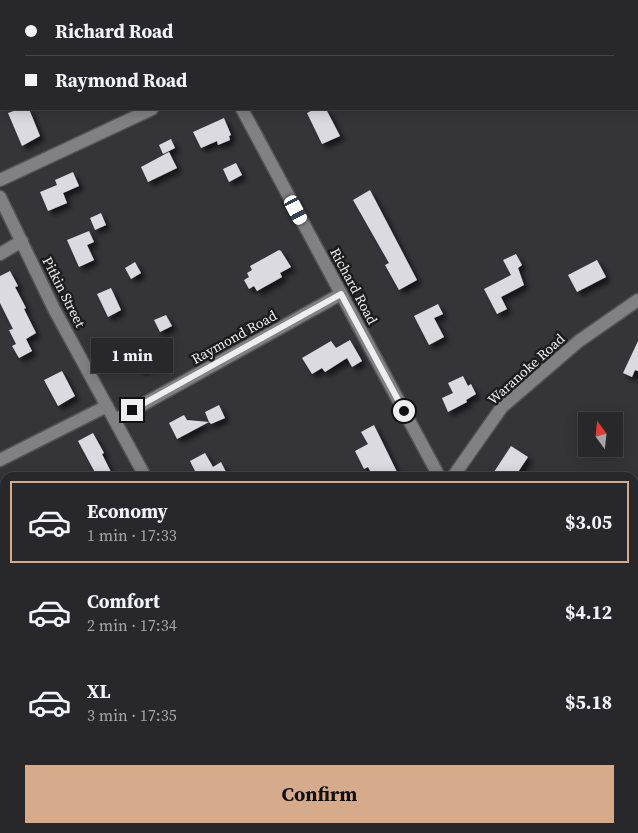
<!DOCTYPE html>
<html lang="en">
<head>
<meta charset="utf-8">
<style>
	:root { --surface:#282729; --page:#302f31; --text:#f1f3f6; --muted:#a5a5a8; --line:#444446; --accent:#d6ab8b }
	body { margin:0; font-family:"Source Serif 4",serif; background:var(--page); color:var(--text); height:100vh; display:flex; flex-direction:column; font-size:19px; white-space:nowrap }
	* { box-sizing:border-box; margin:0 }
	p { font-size:16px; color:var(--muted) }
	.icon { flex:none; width:28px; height:28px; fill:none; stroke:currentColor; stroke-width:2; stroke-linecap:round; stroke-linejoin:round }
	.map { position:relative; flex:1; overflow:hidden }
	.panel { position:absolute; left:0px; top:472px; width:639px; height:361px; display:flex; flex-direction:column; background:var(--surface); border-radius:15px 15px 0 0; box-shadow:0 2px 12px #0003,0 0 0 1px var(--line) }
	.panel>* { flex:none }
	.guide { position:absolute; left:0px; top:0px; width:639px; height:110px; box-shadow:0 2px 12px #0003,0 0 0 1px var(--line); display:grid; align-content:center; height:110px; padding:0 25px; background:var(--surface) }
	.needle { width:32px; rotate:345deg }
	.fabs { position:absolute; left:578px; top:412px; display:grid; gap:10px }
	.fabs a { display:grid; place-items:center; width:45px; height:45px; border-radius:0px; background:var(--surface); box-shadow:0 2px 12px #0003,0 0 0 1px var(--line); font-size:25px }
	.end { position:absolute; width:22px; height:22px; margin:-11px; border:6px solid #eeeef0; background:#111; box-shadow:0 0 0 2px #111 }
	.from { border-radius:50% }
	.bubble { position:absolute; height:35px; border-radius:0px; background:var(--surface); box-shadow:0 2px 12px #0003,0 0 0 1px var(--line); font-size:16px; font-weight:700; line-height:35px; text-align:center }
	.car { position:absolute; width:15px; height:30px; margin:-15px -8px; border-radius:6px; box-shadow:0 0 4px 1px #0007; background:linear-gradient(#fff 24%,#345 0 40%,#fff 0 76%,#345 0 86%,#fff 0) }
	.guide b { display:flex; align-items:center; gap:18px; height:48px; font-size:19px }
	.guide b+b { border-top:1px solid var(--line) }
	.guide i { width:12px; height:12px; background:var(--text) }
	ul { padding:9px 0 0; list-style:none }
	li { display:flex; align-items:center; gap:15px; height:82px; margin:0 10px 8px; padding:0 15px; border:2px solid transparent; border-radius:0px }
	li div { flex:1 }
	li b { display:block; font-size:19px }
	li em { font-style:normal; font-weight:700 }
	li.on { border-color:var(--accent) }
	li>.icon { width:45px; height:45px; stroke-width:1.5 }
	.button { display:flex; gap:10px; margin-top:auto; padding:10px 25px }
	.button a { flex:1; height:58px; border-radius:0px; background:var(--accent); color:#111; font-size:20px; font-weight:700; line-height:58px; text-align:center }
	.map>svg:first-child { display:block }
</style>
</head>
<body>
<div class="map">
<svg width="638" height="833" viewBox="0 0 638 833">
	<defs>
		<filter id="shadow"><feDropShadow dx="4.5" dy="4.5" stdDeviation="2.5" flood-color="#0009"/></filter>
	</defs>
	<rect width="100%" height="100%" fill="#353437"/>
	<path fill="#3d5c34" d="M634,565L638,566V716L634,715Z"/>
	<g fill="#dbdbdf" filter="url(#shadow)">
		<path d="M19,109H29L40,136L22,146L8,113Z"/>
		<path d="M315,109H326L340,136L322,144L307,113Z"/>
		<path d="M224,118L231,135L229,136L230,140L218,145L217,141L201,148L193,132Z"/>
		<path d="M171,139L175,148L163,154L159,145Z"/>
		<path d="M169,152L177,168L148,182L141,167Z"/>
		<path d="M236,163L242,175L229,182L223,169Z"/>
		<path d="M73,172L79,186L63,193L67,203L48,211L40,192L57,185L55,180Z"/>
		<path d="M370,190L417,280L399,290L385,265L389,263L353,200Z"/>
		<path d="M101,213L106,225L95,230L90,218Z"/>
		<path d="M89,231L94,242L87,245L94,260L79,267L67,240Z"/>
		<path d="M279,250L281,251L291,267L280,273L282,277L257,291L254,286L249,289L244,280L249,277L247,273L252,270L250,266Z"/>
		<path d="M516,254L522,265L518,268L524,285L501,297L507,309L497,314L484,289L511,275L503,260Z"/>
		<path d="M597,260L606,277L577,292L568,275Z"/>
		<path d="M135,262L141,273L131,279L125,268Z"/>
		<path d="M10,271L18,286L15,287L26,308L24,309L36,333L26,339L32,351L19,358L12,346L16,344L9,330L13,329L0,303V276Z"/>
		<path d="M111,288L121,310L108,317L97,294Z"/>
		<path d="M438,304L443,314L434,318L444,337L429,345L414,316Z"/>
		<path d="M166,315L172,326L160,332L154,320Z"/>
		<path d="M141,338L153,359L150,361L152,364L141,371L127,346Z"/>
		<path d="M350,340L362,361L352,367L347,358L325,372L322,368L312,374L302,358L331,341L336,348Z"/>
		<path d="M638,341V371L635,370L632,377L623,373Z"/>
		<path d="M62,371L75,396L58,406L44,380Z"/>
		<path d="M463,376L468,386L471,384L476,394L466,400L467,402L448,412L442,398L453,393L448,383Z"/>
		<path d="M219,405L225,418L211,424L209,422L177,439L169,423L184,415L187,420L209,422L205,412Z"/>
		<path d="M374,425L397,472L386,478H374L368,467L364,469L355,451L368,444L361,432Z"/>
		<path d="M93,433L104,453L102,454L114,478H98L78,441Z"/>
		<path d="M511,446L528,457L514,478H490Z"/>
		<path d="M205,453L213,467L221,462L229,478H193L197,475L190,461Z"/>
	</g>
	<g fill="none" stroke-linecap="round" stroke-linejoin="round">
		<defs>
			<g id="minor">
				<path d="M357,1L358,0"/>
				<path d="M242,109L440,478"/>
				<path d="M0,180L152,109"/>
				<path d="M0,197L54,309L146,478"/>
				<path d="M0,254L22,241"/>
				<path d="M115,420L341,294"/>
				<path d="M0,460L107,406"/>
				<path d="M452,478L502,407L579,341L638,300"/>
				<path d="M634,552L638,554"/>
				<path d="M0,675L5,676"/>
				<path d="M634,821L638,822"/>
				<path d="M347,833L348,829"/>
				<path d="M531,833L532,829"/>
			</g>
		</defs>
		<use href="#minor" stroke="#535355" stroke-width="15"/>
		<use href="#minor" stroke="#818083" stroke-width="12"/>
	</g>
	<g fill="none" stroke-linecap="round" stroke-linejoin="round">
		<path stroke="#eeeef0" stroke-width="6" d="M132,410L341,294L404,411"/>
	</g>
	<g text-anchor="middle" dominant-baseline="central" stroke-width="5" stroke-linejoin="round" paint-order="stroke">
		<g font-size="14" fill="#eeeef0" stroke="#1c1c1d">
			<text transform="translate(354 286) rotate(62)">Richard Road</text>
			<text transform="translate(64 292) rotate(63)">Pitkin Street</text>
			<text transform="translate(234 337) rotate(-29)">Raymond Road</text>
			<text transform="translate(526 369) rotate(-42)">Waranoke Road</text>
		</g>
	</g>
</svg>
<div class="fabs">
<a><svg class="needle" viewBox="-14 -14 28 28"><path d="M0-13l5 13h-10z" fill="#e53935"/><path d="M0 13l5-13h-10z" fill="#a5a5a8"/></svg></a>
</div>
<i class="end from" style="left:404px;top:411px"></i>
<i class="end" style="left:132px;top:410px"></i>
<div class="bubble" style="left:91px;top:338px;width:82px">1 min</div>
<i class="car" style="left:296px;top:210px;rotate:152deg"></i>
<div class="guide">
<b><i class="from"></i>Richard Road</b>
<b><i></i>Raymond Road</b>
</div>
<section class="panel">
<ul>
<li class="on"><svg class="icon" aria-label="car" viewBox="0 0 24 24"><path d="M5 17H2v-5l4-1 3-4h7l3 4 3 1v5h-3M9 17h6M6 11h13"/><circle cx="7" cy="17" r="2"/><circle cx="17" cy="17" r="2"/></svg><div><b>Economy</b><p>1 min · 17:33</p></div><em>$3.05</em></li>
<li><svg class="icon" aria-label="car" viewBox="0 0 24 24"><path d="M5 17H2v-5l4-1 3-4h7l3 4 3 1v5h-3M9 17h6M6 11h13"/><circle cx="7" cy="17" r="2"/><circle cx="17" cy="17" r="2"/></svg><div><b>Comfort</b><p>2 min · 17:34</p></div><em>$4.12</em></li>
<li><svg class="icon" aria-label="car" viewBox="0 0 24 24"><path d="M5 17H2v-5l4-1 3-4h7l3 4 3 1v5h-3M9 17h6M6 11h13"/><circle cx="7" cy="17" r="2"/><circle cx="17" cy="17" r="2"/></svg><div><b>XL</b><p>3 min · 17:35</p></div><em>$5.18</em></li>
</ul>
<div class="button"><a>Confirm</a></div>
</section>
</div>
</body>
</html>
